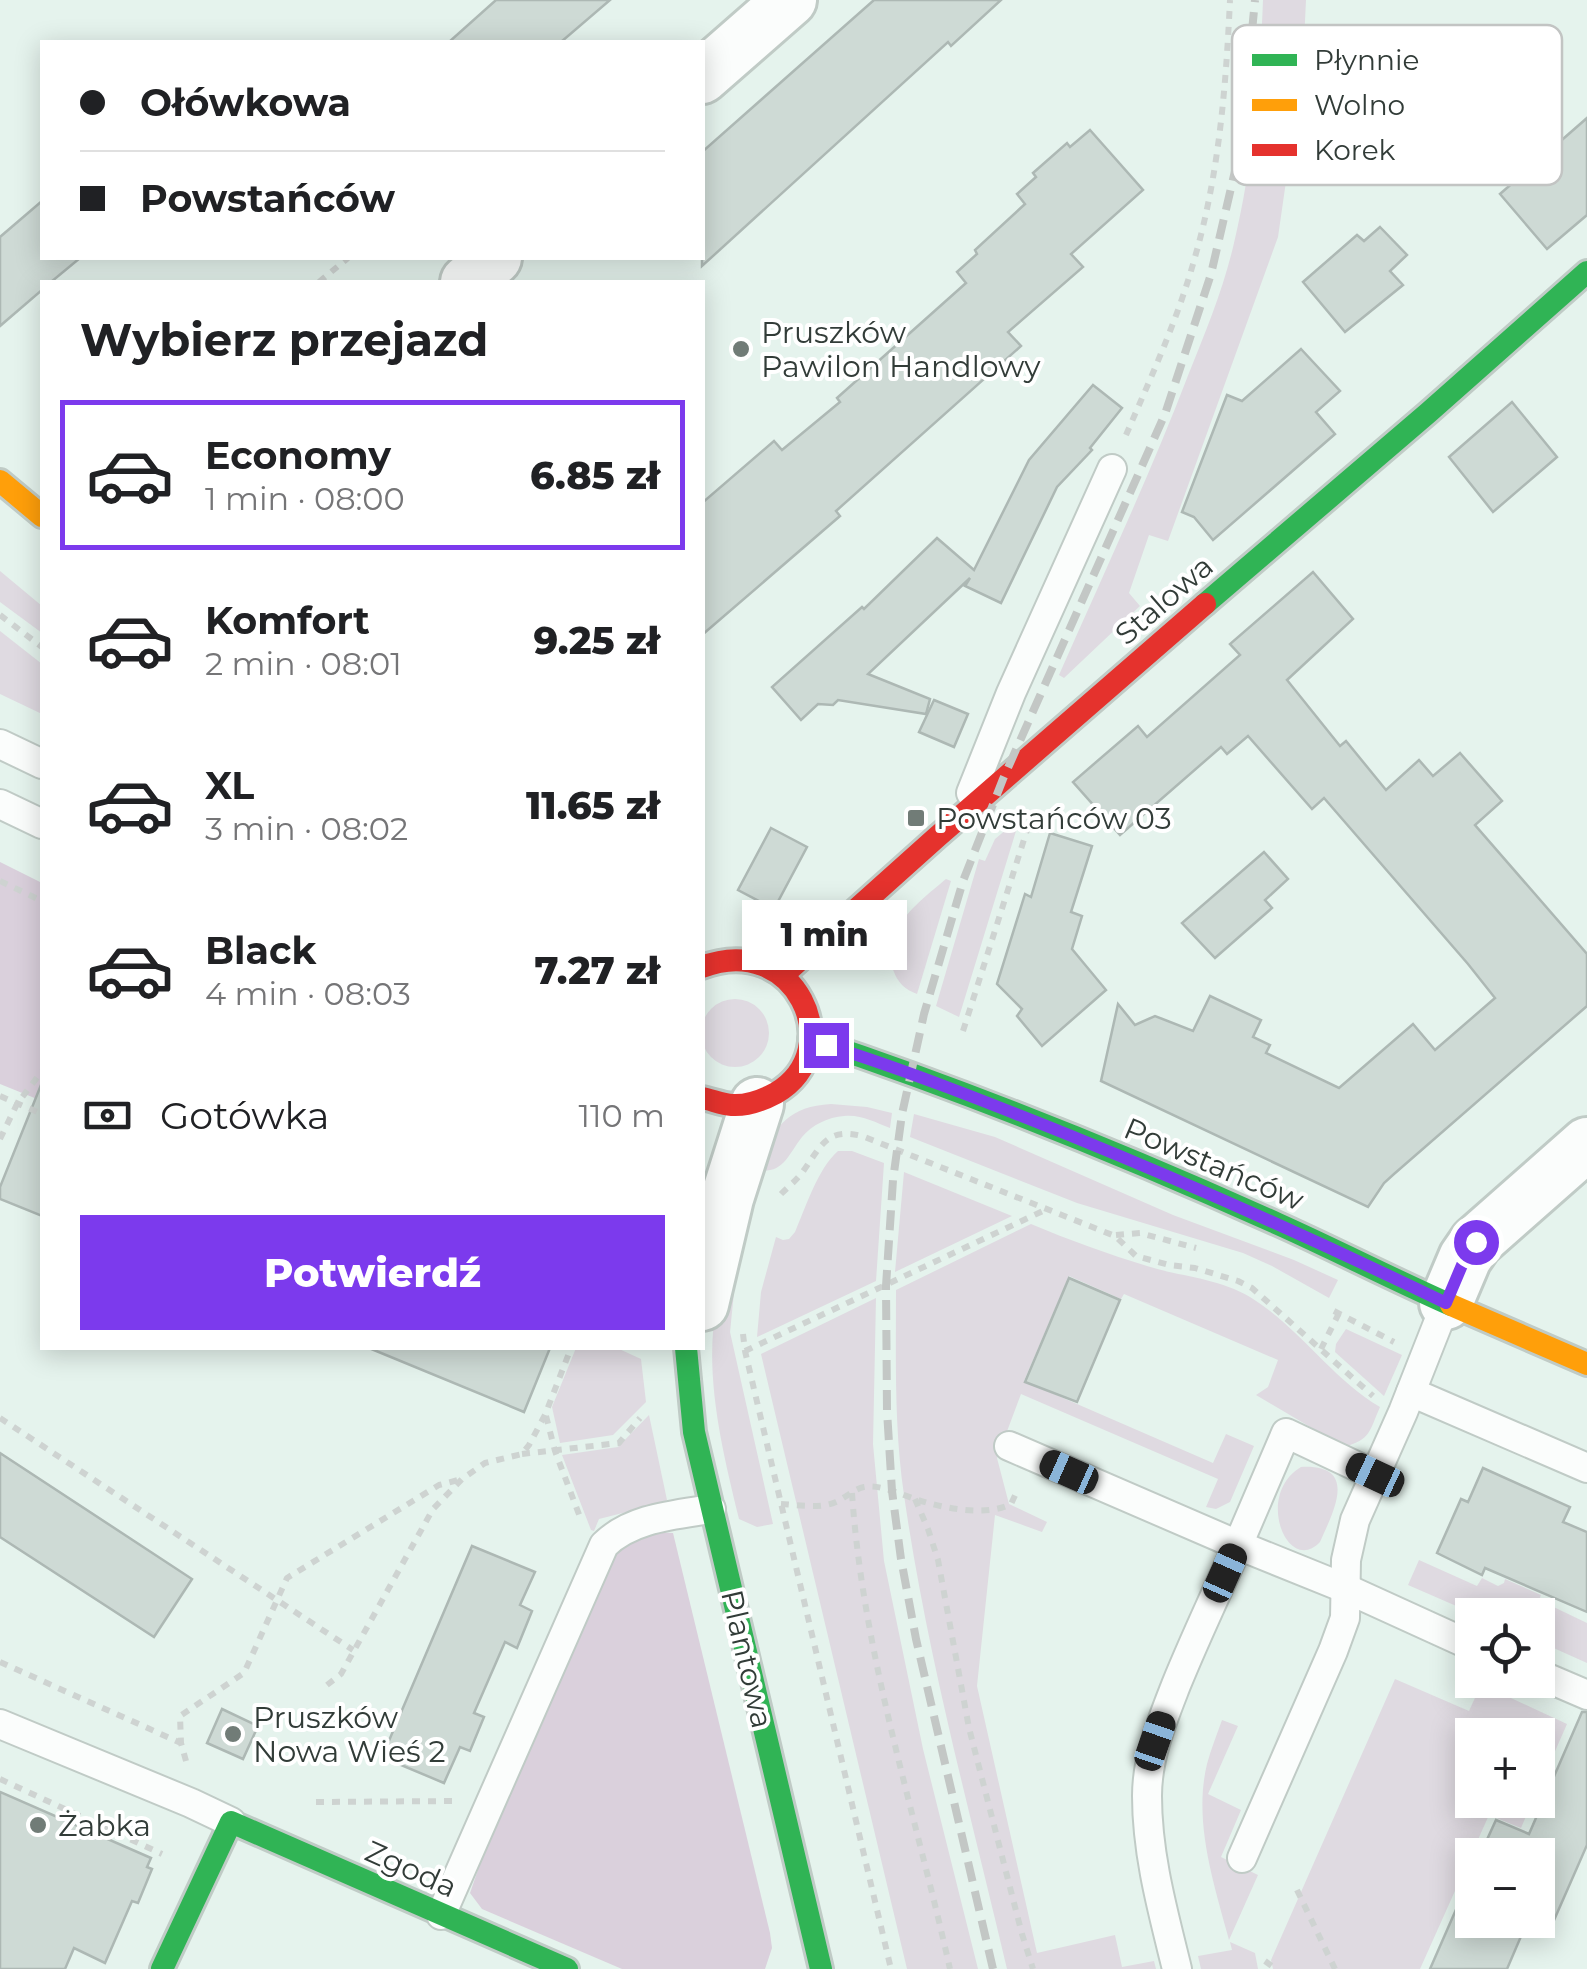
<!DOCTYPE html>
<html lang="pl">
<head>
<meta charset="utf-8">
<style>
	:root { --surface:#fff; --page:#f6f6f6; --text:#202124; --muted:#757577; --line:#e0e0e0; --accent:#7c3aed }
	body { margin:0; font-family:Montserrat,sans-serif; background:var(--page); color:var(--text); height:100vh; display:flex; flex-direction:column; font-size:38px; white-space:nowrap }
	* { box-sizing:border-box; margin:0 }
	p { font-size:32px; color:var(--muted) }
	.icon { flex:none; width:55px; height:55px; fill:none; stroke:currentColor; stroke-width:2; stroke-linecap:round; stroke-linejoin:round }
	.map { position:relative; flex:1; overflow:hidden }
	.side { position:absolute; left:40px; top:280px; width:665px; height:1070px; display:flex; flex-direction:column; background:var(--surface); border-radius:0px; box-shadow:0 5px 25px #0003 }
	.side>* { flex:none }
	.hud { position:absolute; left:40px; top:40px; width:665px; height:220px; border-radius:0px; box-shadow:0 5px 25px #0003; display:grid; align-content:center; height:220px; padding:0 40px; background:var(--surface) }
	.buttons { position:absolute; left:1455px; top:1598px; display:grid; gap:20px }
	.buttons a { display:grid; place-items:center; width:100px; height:100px; border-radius:0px; background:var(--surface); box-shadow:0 5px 25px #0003; font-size:50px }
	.end { position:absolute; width:45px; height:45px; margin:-22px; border:12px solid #7c3aed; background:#fff; box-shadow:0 0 0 5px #fff }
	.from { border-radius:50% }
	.bubble { position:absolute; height:70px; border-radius:0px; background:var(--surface); box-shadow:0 5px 25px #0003; font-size:32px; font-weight:800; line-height:70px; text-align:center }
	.car { position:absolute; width:30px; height:60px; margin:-30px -15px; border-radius:12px; box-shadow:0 0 8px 2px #0007; background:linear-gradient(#222 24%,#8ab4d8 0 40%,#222 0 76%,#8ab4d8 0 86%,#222 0) }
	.hud b { display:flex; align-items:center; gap:35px; height:95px; font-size:38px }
	.hud b+b { border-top:2px solid var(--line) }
	.hud i { width:25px; height:25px; background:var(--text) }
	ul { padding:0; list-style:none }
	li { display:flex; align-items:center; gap:30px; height:150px; margin:0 20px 15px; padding:0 20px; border:5px solid transparent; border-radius:0px }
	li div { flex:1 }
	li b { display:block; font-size:38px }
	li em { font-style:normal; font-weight:800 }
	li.selected { border-color:var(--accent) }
	li>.icon { width:90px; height:90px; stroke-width:1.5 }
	h2 { padding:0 40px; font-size:45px; line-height:120px }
	.pay { display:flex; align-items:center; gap:25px; height:110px; padding:0 40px; font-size:38px }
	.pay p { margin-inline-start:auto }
	.primary-button { display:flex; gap:20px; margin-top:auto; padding:20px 40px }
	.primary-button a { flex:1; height:115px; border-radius:0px; background:var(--accent); color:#fff; font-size:40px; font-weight:800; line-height:115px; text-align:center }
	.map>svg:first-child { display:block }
</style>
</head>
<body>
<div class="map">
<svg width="1587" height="1969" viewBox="0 0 1587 1969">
	<rect width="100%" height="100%" fill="#e5f3ed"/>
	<g fill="#dfdae1">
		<path d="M1263,0H1306L1303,63L1278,237L1168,541L1149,535L1129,593L1140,606L1064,678L1059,675C1103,575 1150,475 1189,373C1206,331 1224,287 1234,243C1253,164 1260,81 1263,0Z"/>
		<path d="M0,571L42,606V633L0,602Z"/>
		<path d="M0,631L42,664V714L0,694Z"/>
		<path d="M1020,818L959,1017L936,1006L979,859L985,861L995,839Z"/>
		<path d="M946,879L951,881L917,994C906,990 898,983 894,972C877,932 920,901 946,879Z"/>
		<circle cx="735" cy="1033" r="34"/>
		<path d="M831,1104L867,1107L892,1113L890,1128C875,1122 860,1114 844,1116C828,1117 812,1125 802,1137C787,1156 784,1175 754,1170C774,1132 782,1107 831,1104Z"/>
		<path d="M914,1114L995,1137L1173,1215L1294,1260L1338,1280L1329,1298L1272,1266L1243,1253L1077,1203L910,1137Z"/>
		<path d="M838,1151H852L884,1163L876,1281L757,1337L761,1292L776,1237L783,1240L789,1239L795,1232C805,1209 818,1168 838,1151Z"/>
		<path d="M904,1172L1012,1216L895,1272Z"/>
		<path d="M746,1220L748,1228L736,1273L730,1332L773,1524L757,1527L739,1519C722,1449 703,1373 717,1302C723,1274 736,1246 746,1220Z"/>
		<path d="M1031,1224C1069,1240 1108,1254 1147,1266C1182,1277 1218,1278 1250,1297C1299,1327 1331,1378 1380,1407C1369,1432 1371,1439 1344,1447L1256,1395L1268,1387L1278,1360L1124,1294L1121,1299L1069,1276L1024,1381L1213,1463L1226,1434L1254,1446L1230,1502L1216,1509L1206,1507L1218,1479L1021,1394L997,1458L1009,1504L1047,1522L1042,1532L995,1515L977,1686L1037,1953L1115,1935L1122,1967L1154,1961L1156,1969H1007C970,1812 927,1655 904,1495C894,1427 896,1358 896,1290Z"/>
		<path d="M876,1298L873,1444L884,1561L923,1749L978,1969H907L761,1354Z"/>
		<path d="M1346,1329L1402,1355L1384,1396L1335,1352L1336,1344Z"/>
		<path d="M576,1348H617L641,1359L646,1402L613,1435L560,1443L552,1407Z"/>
		<path d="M649,1415L667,1500L662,1503L599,1519L594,1531L591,1530L562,1455L618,1447Z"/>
		<path d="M1301,1467C1360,1464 1333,1512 1320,1542C1288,1576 1254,1495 1301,1467Z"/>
		<path d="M1419,1560L1477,1586L1482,1578L1498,1586L1504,1583L1505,1579L1541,1595L1539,1600L1587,1623V1663L1538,1641V1615H1477L1408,1585Z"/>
		<path d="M1395,1679L1469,1711L1479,1689L1485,1686L1567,1724L1538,1790V1735H1472V1800H1533L1521,1828L1489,1815L1420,1969H1273L1271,1960Z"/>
		<path d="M1222,1720L1238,1726L1208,1794L1241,1810L1221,1857L1258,1875L1229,1940C1214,1884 1193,1822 1207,1764C1211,1749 1217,1734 1222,1720Z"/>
		<path d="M1230,1942L1255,1953L1258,1969H1201L1198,1956L1232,1950Z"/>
	</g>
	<g fill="#dad0dc">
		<path d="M0,862L42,883V1101L0,1084Z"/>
		<path d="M652,1532L673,1533L770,1933L772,1948L765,1969H622L482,1909L470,1893L492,1829L615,1555L635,1539Z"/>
	</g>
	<g fill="#cedad5" stroke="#adb8b4" stroke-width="2.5">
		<path d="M496,0H610L561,42H449Z"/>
		<path d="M874,0H1001L951,46L948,42L702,266V152Z"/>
		<path d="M1587,118V215L1547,249L1500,194Z"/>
		<path d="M1090,130L1143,190L1071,254L1083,267L1008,332L1021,346L836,511L840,516L702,635V503L774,441L782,450L840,402L837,398L966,283L957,272L977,254L975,250L1025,204L1017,194L1036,177L1033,173L1067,143L1070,147Z"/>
		<path d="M42,201V258H80L51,282H42V290L0,326V237Z"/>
		<path d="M1380,227L1407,255L1390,271L1403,285L1345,332L1303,282L1357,235L1364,241Z"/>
		<path d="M1301,349L1340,391L1316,412L1335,434L1213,540L1194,517L1182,512L1227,395L1242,401Z"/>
		<path d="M1093,385L1122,408L1090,448L1092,450L1057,487L1001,603L965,586L970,578L868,674L930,699L926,714L838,700L833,705L818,704L801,720L772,687L862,607L864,609L937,538L974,570L1029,460Z"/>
		<path d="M1512,402L1557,457L1493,512L1449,457Z"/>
		<path d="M1313,572L1353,619L1287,680L1340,746L1346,741L1386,790L1419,760L1433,776L1460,753L1502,801L1475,825L1587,954V1006L1394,1174L1384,1183L1368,1207L1101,1081L1118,1004L1135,1025L1155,1016L1193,1031L1210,996L1261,1020L1253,1037L1270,1045L1266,1053L1339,1088L1413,1024L1435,1050L1495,998L1468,964L1324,798L1312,809L1248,736L1227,754L1221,747L1120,835L1073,782L1138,726L1147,737L1240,655L1230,644Z"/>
		<path d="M934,700L968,714L954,747L919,732Z"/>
		<path d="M771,828L807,847L774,909L738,890Z"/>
		<path d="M1050,833L1092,846L1071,912L1082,916L1072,949L1106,990L1042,1046L1017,1016L1022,1009L997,984L1025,894L1031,897Z"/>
		<path d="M1264,852L1288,879L1265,900L1272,908L1215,958L1182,923Z"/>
		<path d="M41,1085L42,1086V1216L0,1199V1187Z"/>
		<path d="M1069,1278L1120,1300L1077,1402L1025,1382Z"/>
		<path d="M369,1348H550L524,1412Z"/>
		<path d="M0,1453L192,1579L154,1637L0,1537Z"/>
		<path d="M1483,1468L1570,1507L1563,1522L1587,1532V1612L1485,1568L1482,1575L1437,1553L1461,1499L1468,1502Z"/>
		<path d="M472,1546L535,1572L520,1605L532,1611L517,1648L505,1642L474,1713L484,1717L470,1751L460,1747L444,1783L382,1757Z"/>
		<path d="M222,1709L258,1726L243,1759L207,1743Z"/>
		<path d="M1582,1712H1587V1845L1551,1927L1536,1920L1538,1855H1480L1496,1820L1529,1834Z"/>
		<path d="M0,1792L151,1858L147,1867L152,1869L138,1903L132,1901L105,1963L74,1948L65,1969H0Z"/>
		<path d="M1472,1873V1920H1528L1507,1969H1430Z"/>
	</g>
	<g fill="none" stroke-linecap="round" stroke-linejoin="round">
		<defs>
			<g id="lane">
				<path d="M0,744L42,764"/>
				<path d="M971,793L1011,693L1112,469"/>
				<path d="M0,804L42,824"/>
				<path d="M1411,1392L1587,1468"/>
				<path d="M1009,1446L1238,1545L1286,1433L1375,1475"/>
				<path d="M1538,1674L1587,1695"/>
				<path d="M0,1724L191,1803L231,1822"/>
				<path d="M1242,1858L1333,1651L1345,1618L1346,1560L1355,1520L1403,1412L1446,1303"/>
				<path d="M441,1915L604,1545C631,1518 674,1515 711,1509"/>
				<path d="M1177,1969C1163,1912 1147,1855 1147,1796C1147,1757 1162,1721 1176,1685C1195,1638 1217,1592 1238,1545L1347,1589L1472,1646"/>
			</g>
			<g id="street">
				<path d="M702,77L790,0"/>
				<path d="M467,282L495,258"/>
				<path d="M1446,1303L1465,1258L1476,1242L1587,1144"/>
				<path d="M702,1304L727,1198L757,1104"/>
			</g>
			<g id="fast">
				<path d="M1205,604L1428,413L1587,272"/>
				<path d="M810,1039C969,1092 1125,1155 1278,1224C1336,1250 1392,1279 1451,1305"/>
				<path d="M686,1348L694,1432L821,1969"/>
				<path d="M162,1969L231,1822L567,1969"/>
			</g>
			<g id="slow">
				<path d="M0,481L42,516"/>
				<path d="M1451,1305L1587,1364"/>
			</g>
			<g id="jam">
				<path d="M702,967C795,931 850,1049 776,1093C763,1100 748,1106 732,1105C722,1104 712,1100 702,1098"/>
				<path d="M783,975L937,837L1205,604"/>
			</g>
		</defs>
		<use href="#lane" stroke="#c0cbc6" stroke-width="32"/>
		<use href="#street" stroke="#c0cbc6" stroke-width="58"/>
		<use href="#fast" stroke="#c0cbc6" stroke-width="28"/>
		<use href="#slow" stroke="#c0cbc6" stroke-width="28"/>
		<use href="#jam" stroke="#c0cbc6" stroke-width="28"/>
		<g stroke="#ced3d1" stroke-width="6" stroke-dasharray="8 8" stroke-linecap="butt">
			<path d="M319,282L348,258"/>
			<path d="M1126,435C1151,377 1178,319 1195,257C1219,174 1226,86 1230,0"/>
			<path d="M0,615L42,647"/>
			<path d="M0,881L42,901"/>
			<path d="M963,1031L1028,827"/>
			<path d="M0,1096L42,1114"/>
			<path d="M0,1139L17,1104L42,1071"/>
			<path d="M781,1194C789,1186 798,1179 804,1170C821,1146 827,1127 862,1136L1115,1236L1136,1256L1169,1265L1195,1268L1238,1281L1252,1288L1373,1396"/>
			<path d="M1116,1235L1140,1233L1196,1248"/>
			<path d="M1334,1311L1394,1342"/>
			<path d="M743,1334L745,1351L891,1969"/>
			<path d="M1321,1349L1340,1311"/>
			<path d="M745,1351L1045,1210"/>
			<path d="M546,1416L555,1451L580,1517"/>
			<path d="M0,1418L353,1650"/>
			<path d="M522,1454L619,1443L640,1418"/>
			<path d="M852,1493C863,1656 915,1811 950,1969"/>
			<path d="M915,1499L928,1529L938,1560L969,1728L1022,1934L1033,1969"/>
			<path d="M781,1504C798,1505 820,1509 836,1502C845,1498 854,1489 864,1487C881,1484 902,1495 918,1500C943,1508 986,1517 1011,1504L1018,1489"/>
			<path d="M0,1662L181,1743"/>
			<path d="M327,1685L341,1674L433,1509L462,1479L485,1463L522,1454L529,1445L545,1415L571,1348"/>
			<path d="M186,1761L181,1743L180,1716L244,1673L287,1578L439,1485L462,1479"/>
			<path d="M0,1779L162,1854"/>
			<path d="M316,1802L454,1801"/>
			<path d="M1297,1890L1335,1969"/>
			<path d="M1265,1961L1276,1969"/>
		</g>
		<use href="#lane" stroke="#fbfdfc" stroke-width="28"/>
		<use href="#street" stroke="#fbfdfc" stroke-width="52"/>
		<use href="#fast" stroke="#30b455" stroke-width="22"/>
		<use href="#slow" stroke="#ff9f0a" stroke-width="22"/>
		<use href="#jam" stroke="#e5322d" stroke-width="22"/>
		<path stroke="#c3c7c5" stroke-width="8" stroke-dasharray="20 10" stroke-linecap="butt" d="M993,1969L916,1639L901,1559L892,1491L887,1411L886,1286L893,1180L902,1114L924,1014L963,881L1003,779L1165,414L1211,274L1241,145L1255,0"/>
	</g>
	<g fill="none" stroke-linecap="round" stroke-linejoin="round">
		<path stroke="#7c3aed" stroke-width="12" d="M826,1045C909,1071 989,1103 1069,1135C1197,1187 1322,1243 1446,1303L1465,1258L1476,1242"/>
	</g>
	<g fill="#717c77" stroke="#fff" stroke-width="4">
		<circle cx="741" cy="349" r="10"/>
		<rect x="906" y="808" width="20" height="20" rx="5"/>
		<circle cx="233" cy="1734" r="10"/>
		<circle cx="38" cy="1825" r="10"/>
	</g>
	<g text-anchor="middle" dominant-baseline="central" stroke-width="8" stroke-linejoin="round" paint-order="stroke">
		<g font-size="30" fill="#323c38" stroke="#fff" text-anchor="start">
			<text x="761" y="332">Pruszków<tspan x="761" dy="34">Pawilon Handlowy</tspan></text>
			<text x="936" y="818">Powstańców 03</text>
			<text x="253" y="1717">Pruszków<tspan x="253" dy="34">Nowa Wieś 2</tspan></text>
			<text x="58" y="1825">Żabka</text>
		</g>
		<g font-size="30" fill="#323c38" stroke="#fff">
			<text transform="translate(1164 600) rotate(-41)">Stalowa</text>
			<text transform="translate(1214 1164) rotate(23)">Powstańców</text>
			<text transform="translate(747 1659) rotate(77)">Plantowa</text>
			<text transform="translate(411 1869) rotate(24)">Zgoda</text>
		</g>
	</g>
	<rect x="1232" y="25" width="330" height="160" rx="15" fill="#fff" stroke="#c2c4c3" stroke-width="2.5"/>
	<rect x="1252" y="54" width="45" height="12" fill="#30b455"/>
	<rect x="1252" y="99" width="45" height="12" fill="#ff9f0a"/>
	<rect x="1252" y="144" width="45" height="12" fill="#e5322d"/>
	<g font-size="28" fill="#323c38">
		<text x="1314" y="70">Płynnie</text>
		<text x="1314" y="115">Wolno</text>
		<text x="1314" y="160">Korek</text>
	</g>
</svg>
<div class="buttons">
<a><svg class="icon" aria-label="locate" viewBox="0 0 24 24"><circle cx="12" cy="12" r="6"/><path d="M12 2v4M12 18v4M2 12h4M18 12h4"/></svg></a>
<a>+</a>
<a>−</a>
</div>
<i class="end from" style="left:1476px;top:1242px"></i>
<i class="end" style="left:826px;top:1045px"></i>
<div class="bubble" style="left:742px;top:900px;width:165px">1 min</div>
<i class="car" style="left:1069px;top:1472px;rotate:294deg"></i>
<i class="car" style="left:1375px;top:1475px;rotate:295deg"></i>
<i class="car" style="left:1225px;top:1573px;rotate:24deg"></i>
<i class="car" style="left:1155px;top:1741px;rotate:19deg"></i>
<div class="hud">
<b><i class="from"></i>Ołówkowa</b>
<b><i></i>Powstańców</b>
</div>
<section class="side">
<h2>Wybierz przejazd</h2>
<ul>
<li class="selected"><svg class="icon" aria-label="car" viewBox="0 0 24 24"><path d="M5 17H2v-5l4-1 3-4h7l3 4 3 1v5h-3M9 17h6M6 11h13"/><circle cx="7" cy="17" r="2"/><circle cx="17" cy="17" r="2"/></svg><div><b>Economy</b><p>1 min · 08:00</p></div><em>6.85 zł</em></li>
<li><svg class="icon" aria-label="car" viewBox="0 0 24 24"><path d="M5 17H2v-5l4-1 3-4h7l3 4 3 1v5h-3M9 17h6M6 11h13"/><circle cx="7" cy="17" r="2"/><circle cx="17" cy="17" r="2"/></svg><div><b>Komfort</b><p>2 min · 08:01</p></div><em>9.25 zł</em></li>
<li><svg class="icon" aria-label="car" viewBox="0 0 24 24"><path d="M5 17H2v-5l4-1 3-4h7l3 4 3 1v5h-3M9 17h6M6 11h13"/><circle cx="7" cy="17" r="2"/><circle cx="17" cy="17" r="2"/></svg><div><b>XL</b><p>3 min · 08:02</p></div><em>11.65 zł</em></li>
<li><svg class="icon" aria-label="car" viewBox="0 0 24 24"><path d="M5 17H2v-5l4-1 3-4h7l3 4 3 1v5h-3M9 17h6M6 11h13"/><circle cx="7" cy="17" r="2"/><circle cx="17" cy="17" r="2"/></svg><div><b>Black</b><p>4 min · 08:03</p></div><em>7.27 zł</em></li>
</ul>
<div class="pay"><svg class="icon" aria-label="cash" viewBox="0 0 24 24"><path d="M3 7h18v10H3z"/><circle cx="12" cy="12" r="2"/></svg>Gotówka<p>110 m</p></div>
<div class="primary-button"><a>Potwierdź</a></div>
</section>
</div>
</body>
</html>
